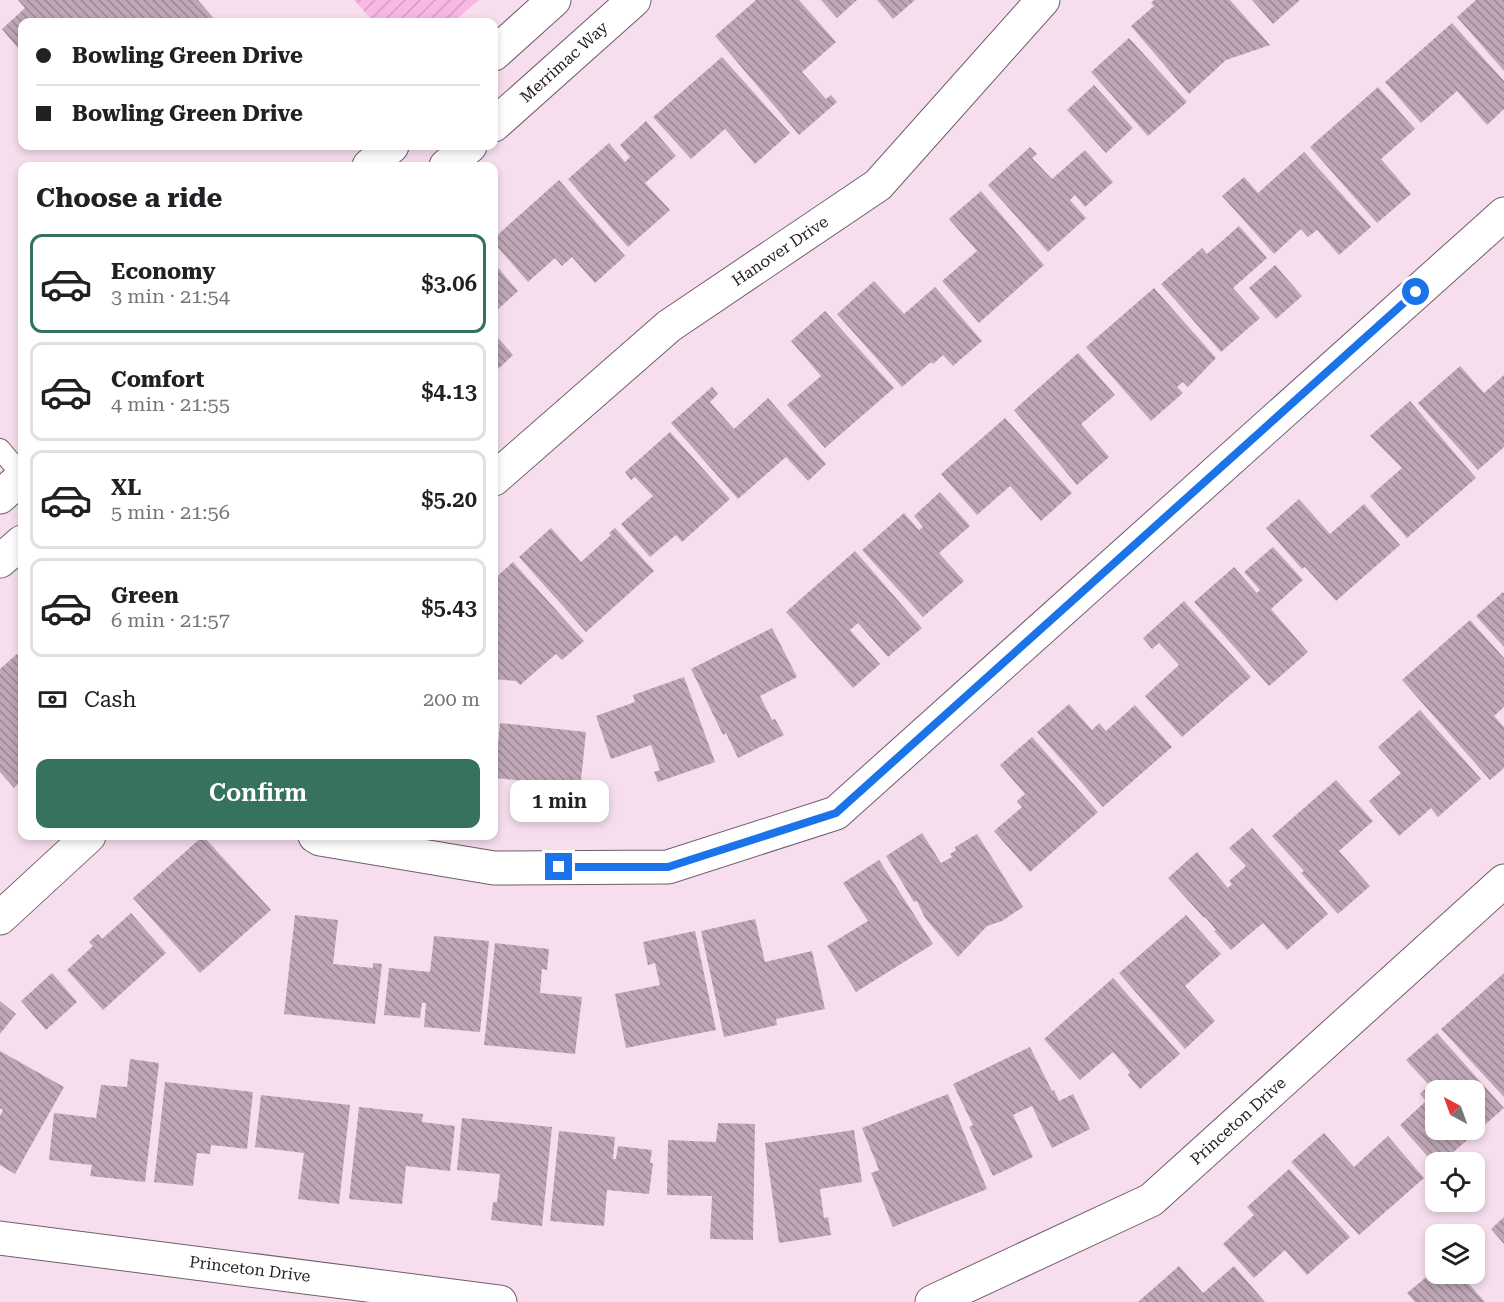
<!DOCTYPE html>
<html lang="en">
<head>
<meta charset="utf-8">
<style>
	:root { --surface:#fff; --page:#f2f2f2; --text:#202124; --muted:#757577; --line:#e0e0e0; --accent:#36725d }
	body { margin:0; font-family:"Roboto Serif",serif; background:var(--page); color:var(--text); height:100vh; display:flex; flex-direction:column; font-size:22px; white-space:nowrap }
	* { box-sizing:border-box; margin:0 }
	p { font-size:20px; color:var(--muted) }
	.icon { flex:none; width:33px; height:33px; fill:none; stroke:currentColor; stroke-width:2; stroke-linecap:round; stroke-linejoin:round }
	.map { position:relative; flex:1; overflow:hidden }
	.drawer { position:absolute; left:18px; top:162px; width:480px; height:678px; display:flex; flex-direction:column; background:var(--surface); border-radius:12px; box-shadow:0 3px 9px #0003 }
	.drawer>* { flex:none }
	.guide { position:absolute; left:18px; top:18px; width:480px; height:132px; border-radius:12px; box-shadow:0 3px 9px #0003; display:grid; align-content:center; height:132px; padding:0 18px; background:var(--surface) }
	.needle { width:39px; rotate:319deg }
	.fabs { position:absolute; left:1425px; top:1080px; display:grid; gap:12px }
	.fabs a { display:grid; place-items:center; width:60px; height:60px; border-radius:12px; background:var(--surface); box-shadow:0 3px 9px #0003; font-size:30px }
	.end { position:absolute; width:27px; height:27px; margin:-14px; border:8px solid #1a73e8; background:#fff; box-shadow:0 0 0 3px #fff }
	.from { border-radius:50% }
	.bubble { position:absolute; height:42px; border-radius:12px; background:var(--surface); box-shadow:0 3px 9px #0003; font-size:20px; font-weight:600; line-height:42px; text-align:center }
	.guide b { display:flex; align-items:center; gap:21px; height:57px; font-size:22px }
	.guide b+b { border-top:2px solid var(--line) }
	.guide i { width:15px; height:15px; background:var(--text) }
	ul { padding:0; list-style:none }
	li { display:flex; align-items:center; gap:18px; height:99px; margin:0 12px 9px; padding:0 6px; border:3px solid var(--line); border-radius:12px }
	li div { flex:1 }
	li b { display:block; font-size:22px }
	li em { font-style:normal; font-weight:600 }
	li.selected { border-color:var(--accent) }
	li>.icon { width:54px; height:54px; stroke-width:1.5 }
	h2 { padding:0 18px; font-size:27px; line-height:72px }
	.pay { display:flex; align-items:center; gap:15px; height:66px; padding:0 18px; font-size:22px }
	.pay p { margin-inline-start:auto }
	.action { display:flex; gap:12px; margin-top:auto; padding:12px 18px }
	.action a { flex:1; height:69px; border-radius:12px; background:var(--accent); color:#fff; font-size:24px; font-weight:600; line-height:69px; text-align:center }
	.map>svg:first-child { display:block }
</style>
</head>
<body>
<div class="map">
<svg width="1504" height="1302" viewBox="0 0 1504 1302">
	<defs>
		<pattern id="garden-furrows" width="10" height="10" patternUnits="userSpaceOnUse" patternTransform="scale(1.5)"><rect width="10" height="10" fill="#f8b7e4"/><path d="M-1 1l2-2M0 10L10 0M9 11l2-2" fill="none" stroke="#d49dc3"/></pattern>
		<pattern id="building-back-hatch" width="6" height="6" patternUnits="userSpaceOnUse" patternTransform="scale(1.5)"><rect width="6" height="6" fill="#bfa7b7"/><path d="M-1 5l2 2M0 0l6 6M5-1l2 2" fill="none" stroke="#9b8794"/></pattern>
	</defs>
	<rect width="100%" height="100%" fill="#f6deee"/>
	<path fill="url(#garden-furrows)" d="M354,0H479L453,22H374Z"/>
	<g fill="url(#building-back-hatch)" fill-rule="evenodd">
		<path d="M18,0H198L217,22H80L76,17L70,22H22V53L2,29L25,8Z"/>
		<path d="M756,0H799L836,42L802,72L826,99L831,95L837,102L799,135L715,36Z"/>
		<path d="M821,0H857L837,18Z"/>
		<path d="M877,0H915L893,19Z"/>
		<path d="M1154,0H1230L1270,45L1226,60L1189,94L1131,26L1154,6L1151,3Z"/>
		<path d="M1252,0H1300L1273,24Z"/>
		<path d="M1476,0H1504V71L1457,17Z"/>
		<path d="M1452,23L1504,81V109L1487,125L1457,91L1421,123L1385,82Z"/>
		<path d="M1129,38L1187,102L1148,136L1091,72Z"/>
		<path d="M722,57L790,133L755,164L725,129L691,159L653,117Z"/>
		<path d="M1094,85L1133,128L1106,153L1067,110Z"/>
		<path d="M1378,87L1415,129L1381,159L1411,194L1377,223L1310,147Z"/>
		<path d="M646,121L676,156L645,183L670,210L628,247L568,179L609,143L625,162L630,157L620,145Z"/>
		<path d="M1030,147L1037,154L1032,158L1052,179L1085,150L1113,182L1085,207L1075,195L1070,200L1086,218L1048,252L988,185Z"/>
		<path d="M1304,152L1371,227L1339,255L1317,230L1308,237L1301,229L1274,254L1222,196L1244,177L1258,193Z"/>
		<path d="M559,180L625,256L595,283L572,257L562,266L555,258L528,282L494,243V238Z"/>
		<path d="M981,191L1044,265L979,323L942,281L977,251L949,219Z"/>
		<path d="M1239,226L1267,258L1233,288L1260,318L1221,352L1161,284L1202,248L1207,254Z"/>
		<path d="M494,263L518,291L494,313Z"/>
		<path d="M1275,265L1302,296L1276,319L1249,288Z"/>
		<path d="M874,281L904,314L935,287L982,341L953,366L943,355L933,364L931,362L902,387L837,314Z"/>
		<path d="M1154,288L1216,358L1188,387L1183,382L1177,387L1183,393L1151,421L1086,347Z"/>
		<path d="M825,311L894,388L825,448L787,405L821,376L791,341Z"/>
		<path d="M494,333L513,355L494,373Z"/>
		<path d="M1078,353L1115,395L1081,424L1109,457L1077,485L1014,410Z"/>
		<path d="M1460,366L1484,393L1504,375V447L1478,470L1418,403Z"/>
		<path d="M712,387L718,394L710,402L734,429L768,398L826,464L808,481L786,457L738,499L671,423Z"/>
		<path d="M1410,401L1476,478L1407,538L1370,496L1402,468L1370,436Z"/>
		<path d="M1005,418L1072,493L1041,521L1010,486L977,515L941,474Z"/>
		<path d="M670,432L730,499L682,542L676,535L650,557L621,524L653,496L635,477L631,480L625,472Z"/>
		<path d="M940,492L970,526L939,553L964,581L923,617L862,550L904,513L919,530L923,527L914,516Z"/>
		<path d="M1299,499L1330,534L1364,504L1400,545L1336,601L1305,567L1302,569L1266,528Z"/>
		<path d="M551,528L581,562L611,535L609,533L615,528L654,571L586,632L519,557Z"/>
		<path d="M1273,547L1303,580L1271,609L1308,652L1269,686L1194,602L1234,567L1257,593L1260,590L1244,572Z"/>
		<path d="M855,551L922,628L888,657L858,623L850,630L880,664L853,688L786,612Z"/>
		<path d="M513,562L584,641L562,660L556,654L520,685L516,681L494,679V579Z"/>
		<path d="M1503,592L1504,594V647L1476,616Z"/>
		<path d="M1184,601L1251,677L1182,737L1145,696L1179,665L1159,643L1152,649L1143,638Z"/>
		<path d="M1470,620L1504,658V707L1494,716L1504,727V768L1490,780L1402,680Z"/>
		<path d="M772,628L797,677L760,696L772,720L775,719L784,735L738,758L726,733L723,735L691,669Z"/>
		<path d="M17,654L22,661V780L14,788L0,772V669Z"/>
		<path d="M684,677L715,762L658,782L654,772L660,770L651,745L611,759L596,716L635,702L633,695Z"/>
		<path d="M1069,704L1092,730L1099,723L1106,731L1135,705L1172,747L1103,807L1037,732Z"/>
		<path d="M1420,710L1481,779L1438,817L1431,808L1399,836L1369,801L1401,773L1378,747Z"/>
		<path d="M500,723L586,732L580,790L524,784L525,781L495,778Z"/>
		<path d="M1032,737L1098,812L1030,872L994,831L1022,807L1017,801L1025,794L1000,765Z"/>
		<path d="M1336,780L1373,821L1339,851L1370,886L1338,914L1301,873L1304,871L1272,836Z"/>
		<path d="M1252,828L1328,914L1287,950L1263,923L1231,950L1214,931L1216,930L1205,917L1204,918L1168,878L1197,852L1228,888L1232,884L1229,881L1246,866L1229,848Z"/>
		<path d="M922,833L941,863L952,857L950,854L956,850L955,847L977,834L1023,907L1002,921L987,926L958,957L925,918L917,901L914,902L886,856Z"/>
		<path d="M203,836L271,910L200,973L133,898Z"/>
		<path d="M879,860L933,944L856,992L827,946L868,921L843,883Z"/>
		<path d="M131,913L166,953L103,1010L67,970L93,946L89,942L98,934L102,939Z"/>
		<path d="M295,915L338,920L333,964L373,968V963L382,964L375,1024L284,1014Z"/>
		<path d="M1186,915L1221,954L1185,986L1215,1021L1185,1049L1119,973Z"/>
		<path d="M755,919L765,962L812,951L825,1009L776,1019L777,1025L724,1037L701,931Z"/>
		<path d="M695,931L716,1030L626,1048L615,994L660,985L655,963L648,965L643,942Z"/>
		<path d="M434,936L489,941L480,1032L424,1027L426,1003H422L420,1018L384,1015L389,968L430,972Z"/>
		<path d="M495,943L549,949L547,970L542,969L540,993L582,997L575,1054L484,1045Z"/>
		<path d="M52,973L77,1002L46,1030L21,1001Z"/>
		<path d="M1504,973V1097L1441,1029Z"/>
		<path d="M1113,978L1180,1054L1140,1089L1128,1075L1130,1072L1113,1052L1080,1080L1044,1039Z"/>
		<path d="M0,1001L16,1014L0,1034Z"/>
		<path d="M1437,1033L1504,1108L1442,1162H1436V1166L1400,1125L1426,1101L1420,1094L1429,1085L1406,1060ZM1436,1090H1474V1130H1436Z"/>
		<path d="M1030,1047L1052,1091L1054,1090L1059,1101L1073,1094L1090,1129L1052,1148L1032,1106L1013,1115L1033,1157L993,1176L969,1127L973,1125L953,1084Z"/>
		<path d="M0,1051L64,1087L15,1174L0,1165V1116L3,1110L0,1108Z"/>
		<path d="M130,1059L159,1063L145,1182L90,1176L92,1165L49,1160L54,1113L96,1118L101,1085L127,1087Z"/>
		<path d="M165,1082L253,1092L247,1149L211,1145L210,1154L197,1153L193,1186L154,1182Z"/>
		<path d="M948,1094L987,1189L893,1227L871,1173L879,1170L862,1128Z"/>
		<path d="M261,1095L350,1105L339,1204L298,1199L304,1153L255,1147Z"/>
		<path d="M359,1107L423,1114L422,1122L455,1126L450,1171L406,1166L402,1204L349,1199Z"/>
		<path d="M462,1118L552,1127L542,1226L491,1220L493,1202H497L500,1174L457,1170Z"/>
		<path d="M718,1123L755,1124L753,1240L710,1239L712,1196L667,1195L668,1140L716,1142Z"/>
		<path d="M854,1130L862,1182L820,1189L824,1218L828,1217L831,1235L779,1243L765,1143Z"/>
		<path d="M559,1131L615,1137L613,1159H616L618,1146L652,1150L650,1163H653L649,1194L607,1190L604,1226L550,1221Z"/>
		<path d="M1324,1133L1354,1167L1388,1136L1424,1178L1359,1235L1291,1162Z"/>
		<path d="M1289,1169L1350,1237L1307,1275L1285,1250L1254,1278L1223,1244L1254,1215L1247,1207Z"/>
		<path d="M1504,1217V1244L1491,1229Z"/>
		<path d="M1179,1266L1203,1293L1234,1266L1265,1302H1138Z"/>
		<path d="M1436,1269V1274H1460L1485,1302H1415L1407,1293Z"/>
	</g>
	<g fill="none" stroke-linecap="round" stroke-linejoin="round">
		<defs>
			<path id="lane" d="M0,449L22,475"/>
			<g id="street">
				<path d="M494,479L669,326L878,185L1043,0"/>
				<path d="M315,836L320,839L494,868L668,867L836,813L1504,214"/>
				<path d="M0,918L89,836"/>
				<path d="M0,1238L500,1302"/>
				<path d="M932,1302L1151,1200L1504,881"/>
			</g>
			<g id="secondary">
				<path d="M494,54L554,0"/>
				<path d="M494,125L634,0"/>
				<path d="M369,166L392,146"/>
				<path d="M446,166L470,146"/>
				<path d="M0,497L22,477"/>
				<path d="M0,561L22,542"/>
			</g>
		</defs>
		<use href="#lane" stroke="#715d6b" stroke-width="22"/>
		<use href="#street" stroke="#715d6b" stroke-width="35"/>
		<use href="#secondary" stroke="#715d6b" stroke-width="35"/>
		<use href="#lane" stroke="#fff" stroke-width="20"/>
		<use href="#street" stroke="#fff" stroke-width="33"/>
		<use href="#secondary" stroke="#fff" stroke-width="33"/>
	</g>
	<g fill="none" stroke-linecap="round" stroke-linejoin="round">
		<path stroke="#1a73e8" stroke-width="8" d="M559,867H668L836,813L1416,292"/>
	</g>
	<g text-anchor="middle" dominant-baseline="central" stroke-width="6" stroke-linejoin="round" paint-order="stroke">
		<g font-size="16" fill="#251c22" stroke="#fff">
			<text transform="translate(564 62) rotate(-42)">Merrimac Way</text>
			<text transform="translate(780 251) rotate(-34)">Hanover Drive</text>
			<text transform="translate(1238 1121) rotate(-42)">Princeton Drive</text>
			<text transform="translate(250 1269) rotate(7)">Princeton Drive</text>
		</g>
	</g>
</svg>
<div class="fabs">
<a><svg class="needle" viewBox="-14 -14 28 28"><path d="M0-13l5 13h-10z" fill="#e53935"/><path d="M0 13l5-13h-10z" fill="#757577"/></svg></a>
<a><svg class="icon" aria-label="locate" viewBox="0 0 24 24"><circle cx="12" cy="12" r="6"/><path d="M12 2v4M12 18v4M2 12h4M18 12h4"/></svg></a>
<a><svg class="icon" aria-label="layers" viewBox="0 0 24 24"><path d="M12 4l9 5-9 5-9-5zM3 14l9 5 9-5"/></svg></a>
</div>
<i class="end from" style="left:1416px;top:292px"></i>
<i class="end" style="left:559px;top:867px"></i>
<div class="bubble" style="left:510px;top:780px;width:99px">1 min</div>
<div class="guide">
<b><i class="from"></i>Bowling Green Drive</b>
<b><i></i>Bowling Green Drive</b>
</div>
<section class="drawer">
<h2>Choose a ride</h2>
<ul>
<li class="selected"><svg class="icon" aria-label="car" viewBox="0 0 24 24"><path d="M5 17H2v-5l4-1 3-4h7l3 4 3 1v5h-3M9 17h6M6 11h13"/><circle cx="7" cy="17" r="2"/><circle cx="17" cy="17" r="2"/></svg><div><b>Economy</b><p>3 min · 21:54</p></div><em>$3.06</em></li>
<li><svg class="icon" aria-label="car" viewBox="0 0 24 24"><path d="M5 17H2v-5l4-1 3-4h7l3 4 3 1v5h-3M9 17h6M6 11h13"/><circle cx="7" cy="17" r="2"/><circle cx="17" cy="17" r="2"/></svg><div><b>Comfort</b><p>4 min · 21:55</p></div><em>$4.13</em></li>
<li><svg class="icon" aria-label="car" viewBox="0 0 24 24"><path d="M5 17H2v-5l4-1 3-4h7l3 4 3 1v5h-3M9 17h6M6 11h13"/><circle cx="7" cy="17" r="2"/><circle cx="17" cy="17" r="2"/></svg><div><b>XL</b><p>5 min · 21:56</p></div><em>$5.20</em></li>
<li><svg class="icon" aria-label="car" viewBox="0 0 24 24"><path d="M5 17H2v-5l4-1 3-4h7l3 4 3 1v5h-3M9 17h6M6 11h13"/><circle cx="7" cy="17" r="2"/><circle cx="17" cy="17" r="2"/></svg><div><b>Green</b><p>6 min · 21:57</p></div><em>$5.43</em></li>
</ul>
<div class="pay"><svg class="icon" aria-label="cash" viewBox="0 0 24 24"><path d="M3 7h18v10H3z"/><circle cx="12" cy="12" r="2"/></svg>Cash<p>200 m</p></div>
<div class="action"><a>Confirm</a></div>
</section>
</div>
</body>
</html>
